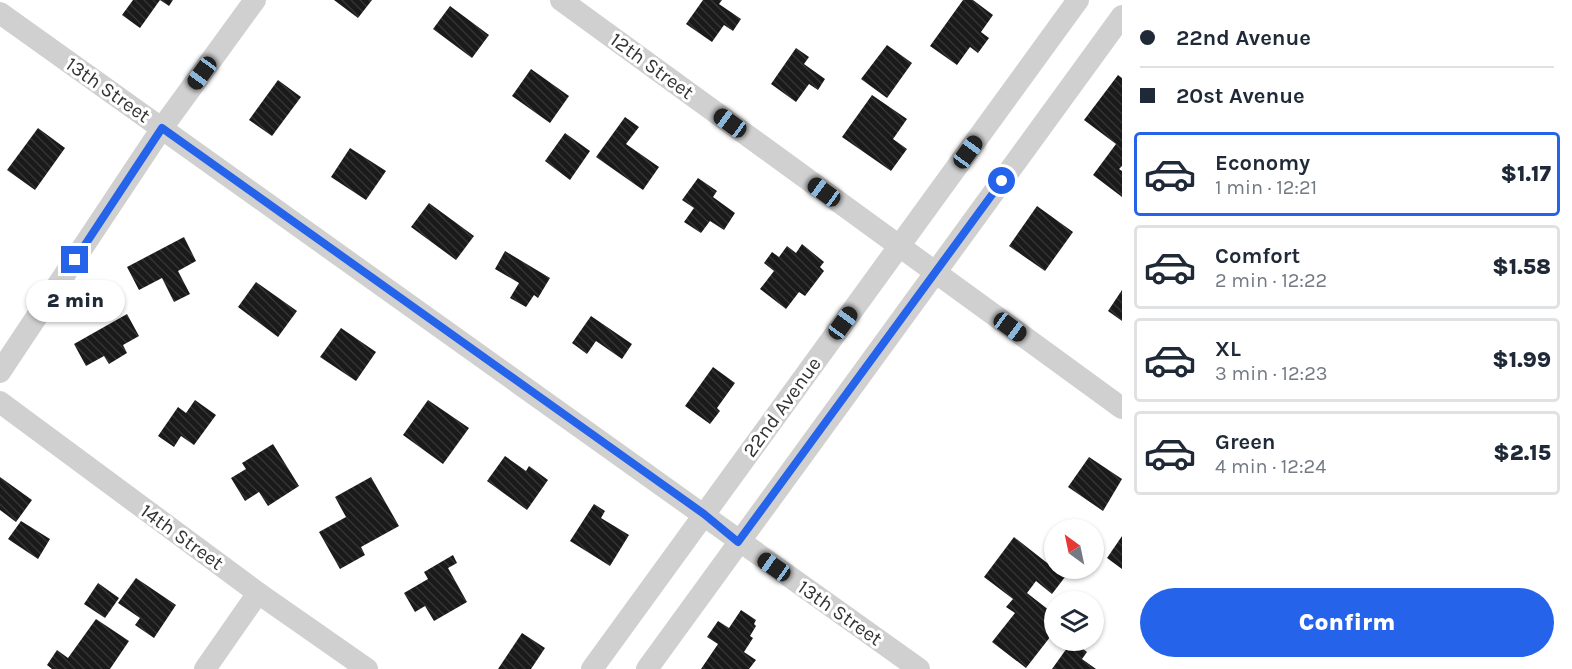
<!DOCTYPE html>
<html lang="en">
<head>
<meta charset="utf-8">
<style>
	:root { --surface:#fff; --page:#f2f2f3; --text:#1f2937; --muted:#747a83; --line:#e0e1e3; --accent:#2563eb }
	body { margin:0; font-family:Karla,sans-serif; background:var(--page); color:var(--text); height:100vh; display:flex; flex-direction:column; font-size:22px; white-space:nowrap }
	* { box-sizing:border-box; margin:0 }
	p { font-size:20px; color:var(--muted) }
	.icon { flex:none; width:33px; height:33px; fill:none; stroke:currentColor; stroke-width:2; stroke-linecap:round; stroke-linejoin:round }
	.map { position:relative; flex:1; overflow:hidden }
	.drawer { display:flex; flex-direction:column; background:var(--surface); width:450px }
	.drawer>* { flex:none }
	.hud { display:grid; align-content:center; height:132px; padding:0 18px; background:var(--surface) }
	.needle { width:39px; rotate:327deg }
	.fabs { position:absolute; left:1044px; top:519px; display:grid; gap:12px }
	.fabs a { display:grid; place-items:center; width:60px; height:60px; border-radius:50%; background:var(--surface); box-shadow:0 2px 4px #0004; font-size:30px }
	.end { position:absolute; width:27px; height:27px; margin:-14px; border:8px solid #2563eb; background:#fff; box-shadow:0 0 0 3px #fff }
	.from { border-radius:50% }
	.bubble { position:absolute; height:42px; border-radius:21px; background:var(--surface); box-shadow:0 2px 4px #0004; font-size:20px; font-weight:800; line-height:42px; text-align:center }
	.car { position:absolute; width:18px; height:36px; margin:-18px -9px; border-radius:8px; box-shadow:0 0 4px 2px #0007; background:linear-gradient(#222 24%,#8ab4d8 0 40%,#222 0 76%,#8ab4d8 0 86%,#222 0) }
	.hud b { display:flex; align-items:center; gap:21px; height:57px; font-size:22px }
	.hud b+b { border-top:2px solid var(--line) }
	.hud i { width:15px; height:15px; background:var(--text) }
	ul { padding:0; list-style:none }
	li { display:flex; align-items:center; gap:18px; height:84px; margin:0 12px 9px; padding:0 6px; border:3px solid var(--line); border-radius:6px }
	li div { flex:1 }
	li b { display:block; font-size:22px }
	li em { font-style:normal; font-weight:800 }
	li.current { border-color:var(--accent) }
	li>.icon { width:54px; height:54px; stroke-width:1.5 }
	.action { display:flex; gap:12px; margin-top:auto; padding:12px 18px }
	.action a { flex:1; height:69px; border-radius:36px; background:var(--accent); color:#fff; font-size:24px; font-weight:800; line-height:69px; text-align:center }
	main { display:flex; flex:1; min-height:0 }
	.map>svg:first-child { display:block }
</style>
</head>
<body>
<main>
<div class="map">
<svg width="1122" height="669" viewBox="0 0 1122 669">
	<defs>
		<pattern id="building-back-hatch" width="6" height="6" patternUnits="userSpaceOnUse" patternTransform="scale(1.5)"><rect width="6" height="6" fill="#1a1a1a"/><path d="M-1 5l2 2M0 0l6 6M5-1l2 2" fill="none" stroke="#333"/></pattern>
	</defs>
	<rect width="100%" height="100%" fill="#fff"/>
	<g fill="url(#building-back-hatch)">
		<path d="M133,0H173L169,6L160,0L140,28L122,15Z"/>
		<path d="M334,0H372L358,18Z"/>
		<path d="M703,0H722L719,4L741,19L733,31L724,25L712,42L686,24Z"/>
		<path d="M963,0H973L993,15L981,32L989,38L978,53L970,47L957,65L930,46Z"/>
		<path d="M450,6L489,35L472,58L433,29Z"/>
		<path d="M887,45L912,63L887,98L861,79Z"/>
		<path d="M796,48L809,57L804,64L825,79L818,90L809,84L796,102L771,84Z"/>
		<path d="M531,69L569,96L550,123L512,96Z"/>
		<path d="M1118,75L1122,78V166L1119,169L1122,171V197L1093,175L1116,144L1084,120Z"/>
		<path d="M278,80L301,97L272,136L249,120Z"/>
		<path d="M872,95L907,119L893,139L907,149L891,171L842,137Z"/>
		<path d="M625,117L639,127L626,144L659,167L643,190L596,157Z"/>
		<path d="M38,128L65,148L35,190L7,170Z"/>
		<path d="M565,133L590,151L570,180L545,161Z"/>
		<path d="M350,148L386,171L366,200L331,177Z"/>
		<path d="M698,178L717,191L713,197L735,213L724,230L710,221L701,233L684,222L694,208L682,200Z"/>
		<path d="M429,203L474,236L456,260L411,227Z"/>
		<path d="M1037,206L1073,232L1045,271L1009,246Z"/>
		<path d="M184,237L196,261L178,271L190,294L174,302L162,278L139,290L127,267Z"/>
		<path d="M802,244L824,262L820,267L824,271L805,296L799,292L786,309L760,289L774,271L764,263L772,252L779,257L787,246L796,253Z"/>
		<path d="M505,251L550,278L538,298L534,295L526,307L510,298L519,283L495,269Z"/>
		<path d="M256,282L297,311L278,337L238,307Z"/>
		<path d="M1122,290V321L1108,311Z"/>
		<path d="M127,314L139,336L123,345L127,353L109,364L104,356L86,366L74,344Z"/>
		<path d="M591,316L632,344L622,359L596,341L587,354L572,343Z"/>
		<path d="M341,328L376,352L356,381L320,357Z"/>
		<path d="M713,367L735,383L717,408L720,411L710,424L685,406Z"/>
		<path d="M195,400L216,415L194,445L181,436L174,447L158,436L178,407L186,413Z"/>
		<path d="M428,400L469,428L443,464L403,435Z"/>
		<path d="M273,444L299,486L268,506L259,492L245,501L231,478L246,469L242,463Z"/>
		<path d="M505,456L526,471L529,466L548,480L527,510L487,481Z"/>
		<path d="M1089,457L1122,479L1103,511L1068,487Z"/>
		<path d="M0,477L32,500L16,522L0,510Z"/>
		<path d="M371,477L399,526L361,547L365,555L340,569L319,532L346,517L335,497Z"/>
		<path d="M594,504L605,511L601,518L629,535L610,566L570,541Z"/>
		<path d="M21,521L50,539L38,559L8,539Z"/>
		<path d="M1122,536V569L1107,558Z"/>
		<path d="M1014,537L1065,577L1052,594L1036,581L1027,593L1054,614V632L1026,668L992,642L1015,613L1006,607L1013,599L984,577Z"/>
		<path d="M453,555L457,563L448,568L467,602L434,621L425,606L415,612L404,593L428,579L424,572Z"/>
		<path d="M136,578L176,605L154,638L135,625L140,618L118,603Z"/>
		<path d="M98,583L119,598L105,618L84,604Z"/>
		<path d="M741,610L756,620L754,624L756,626L750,636L753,638L744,652L756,660L749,669H701L718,644L707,637L718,621L729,628Z"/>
		<path d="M96,619L129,641L110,669H52L47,665L57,650L68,658Z"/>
		<path d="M522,633L545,648L531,669H498Z"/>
		<path d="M1072,641L1087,652L1082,659L1096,669H1052Z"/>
	</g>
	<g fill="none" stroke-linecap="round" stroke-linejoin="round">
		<g stroke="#d0d0d0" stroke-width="22">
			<path d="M561,0L1122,408"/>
			<path d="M0,13L919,669"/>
			<path d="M0,372L162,128L255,0"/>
			<path d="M0,402L258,593L367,669"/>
			<path d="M205,669L258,593"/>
			<path d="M592,669L1078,0"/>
			<path d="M647,669L1122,16"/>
		</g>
	</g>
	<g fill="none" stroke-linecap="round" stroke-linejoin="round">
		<path stroke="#2563eb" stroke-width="8" d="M75,260L162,128L704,514L738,542L1002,181"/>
	</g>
	<g text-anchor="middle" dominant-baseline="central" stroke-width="6" stroke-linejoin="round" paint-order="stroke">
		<g font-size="20" fill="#333" stroke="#fff">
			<text transform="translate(652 66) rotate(36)">12th Street</text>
			<text transform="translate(108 90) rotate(35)">13th Street</text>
			<text transform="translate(782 407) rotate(-54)">22nd Avenue</text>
			<text transform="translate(182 537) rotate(36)">14th Street</text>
			<text transform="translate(840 613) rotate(35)">13th Street</text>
		</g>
	</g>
</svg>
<div class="fabs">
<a><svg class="needle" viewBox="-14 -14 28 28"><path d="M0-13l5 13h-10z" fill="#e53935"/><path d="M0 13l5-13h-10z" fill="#747a83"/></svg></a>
<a><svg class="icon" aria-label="layers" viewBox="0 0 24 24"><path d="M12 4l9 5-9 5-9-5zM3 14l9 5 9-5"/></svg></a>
</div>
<i class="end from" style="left:1002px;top:181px"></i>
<i class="end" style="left:75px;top:260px"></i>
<div class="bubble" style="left:26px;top:280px;width:99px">2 min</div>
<i class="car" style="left:202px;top:73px;rotate:216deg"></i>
<i class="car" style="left:730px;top:123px;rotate:306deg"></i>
<i class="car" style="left:968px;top:152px;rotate:36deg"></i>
<i class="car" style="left:824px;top:192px;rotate:306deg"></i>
<i class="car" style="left:843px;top:323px;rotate:36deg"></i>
<i class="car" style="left:1010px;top:327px;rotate:126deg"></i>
<i class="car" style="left:774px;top:567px;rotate:305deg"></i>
</div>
<section class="drawer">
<div class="hud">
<b><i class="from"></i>22nd Avenue</b>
<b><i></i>20st Avenue</b>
</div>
<ul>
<li class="current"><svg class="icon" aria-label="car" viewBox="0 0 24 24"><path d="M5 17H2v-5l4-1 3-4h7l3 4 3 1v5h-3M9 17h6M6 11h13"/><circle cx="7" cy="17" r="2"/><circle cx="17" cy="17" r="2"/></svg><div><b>Economy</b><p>1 min · 12:21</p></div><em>$1.17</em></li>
<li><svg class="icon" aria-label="car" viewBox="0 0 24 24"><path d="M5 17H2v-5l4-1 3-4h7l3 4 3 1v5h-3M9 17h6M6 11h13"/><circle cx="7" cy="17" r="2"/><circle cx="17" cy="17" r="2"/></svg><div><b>Comfort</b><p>2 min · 12:22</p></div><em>$1.58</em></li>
<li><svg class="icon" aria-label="car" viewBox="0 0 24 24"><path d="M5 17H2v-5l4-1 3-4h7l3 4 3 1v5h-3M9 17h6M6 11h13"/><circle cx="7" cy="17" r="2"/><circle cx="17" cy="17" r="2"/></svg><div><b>XL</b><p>3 min · 12:23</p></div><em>$1.99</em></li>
<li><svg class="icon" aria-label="car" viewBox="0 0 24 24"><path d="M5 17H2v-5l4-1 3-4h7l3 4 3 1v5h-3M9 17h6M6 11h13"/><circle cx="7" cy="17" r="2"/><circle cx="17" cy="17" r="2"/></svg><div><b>Green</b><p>4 min · 12:24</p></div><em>$2.15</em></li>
</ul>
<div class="action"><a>Confirm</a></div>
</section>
</main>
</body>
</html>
